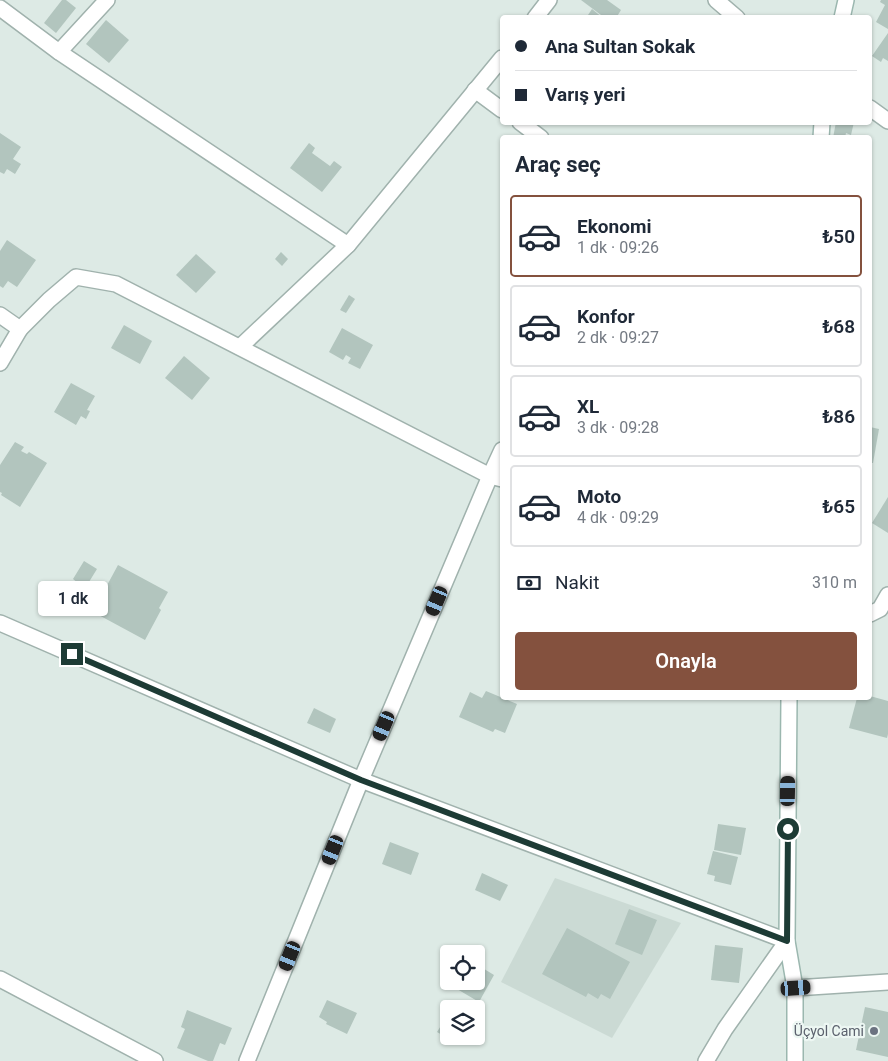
<!DOCTYPE html>
<html lang="tr">
<head>
<meta charset="utf-8">
<style>
	:root { --surface:#fff; --page:#f2f2f3; --text:#1f2937; --muted:#747a83; --line:#e0e1e3; --accent:#84513e }
	body { margin:0; font-family:Roboto,sans-serif; background:var(--page); color:var(--text); height:100vh; display:flex; flex-direction:column; font-size:19px; white-space:nowrap }
	* { box-sizing:border-box; margin:0 }
	p { font-size:16px; color:var(--muted) }
	.icon { flex:none; width:28px; height:28px; fill:none; stroke:currentColor; stroke-width:2; stroke-linecap:round; stroke-linejoin:round }
	.map { position:relative; flex:1; overflow:hidden }
	.side { position:absolute; left:500px; top:135px; width:372px; height:565px; display:flex; flex-direction:column; background:var(--surface); border-radius:5px; box-shadow:0 1px 4px #0004 }
	.side>* { flex:none }
	.hud { position:absolute; left:500px; top:15px; width:372px; height:110px; border-radius:5px; box-shadow:0 1px 4px #0004; display:grid; align-content:center; height:110px; padding:0 15px; background:var(--surface) }
	.buttons { position:absolute; left:440px; top:945px; display:grid; gap:10px }
	.buttons a { display:grid; place-items:center; width:45px; height:45px; border-radius:5px; background:var(--surface); box-shadow:0 1px 4px #0004; font-size:25px }
	.end { position:absolute; width:22px; height:22px; margin:-11px; border:6px solid #1d3b35; background:#fff; box-shadow:0 0 0 2px #fff }
	.from { border-radius:50% }
	.bubble { position:absolute; height:35px; border-radius:5px; background:var(--surface); box-shadow:0 1px 4px #0004; font-size:16px; font-weight:600; line-height:35px; text-align:center }
	.car { position:absolute; width:15px; height:30px; margin:-15px -8px; border-radius:6px; box-shadow:0 0 4px 1px #0007; background:linear-gradient(#222 24%,#8ab4d8 0 40%,#222 0 76%,#8ab4d8 0 86%,#222 0) }
	.hud b { display:flex; align-items:center; gap:18px; height:48px; font-size:19px }
	.hud b+b { border-top:1px solid var(--line) }
	.hud i { width:12px; height:12px; background:var(--text) }
	ul { padding:0; list-style:none }
	li { display:flex; align-items:center; gap:15px; height:82px; margin:0 10px 8px; padding:0 5px; border:2px solid var(--line); border-radius:5px }
	li div { flex:1 }
	li b { display:block; font-size:19px }
	li em { font-style:normal; font-weight:600 }
	li.active { border-color:var(--accent) }
	li>.icon { width:45px; height:45px; stroke-width:1.5 }
	h2 { padding:0 15px; font-size:22px; line-height:60px }
	.pay { display:flex; align-items:center; gap:12px; height:55px; padding:0 15px; font-size:19px }
	.pay p { margin-inline-start:auto }
	.action { display:flex; gap:10px; margin-top:auto; padding:10px 15px }
	.action a { flex:1; height:58px; border-radius:5px; background:var(--accent); color:#fff; font-size:20px; font-weight:600; line-height:58px; text-align:center }
	.map>svg:first-child { display:block }
</style>
</head>
<body>
<div class="map">
<svg width="888" height="1061" viewBox="0 0 888 1061">
	<rect width="100%" height="100%" fill="#ddeae5"/>
	<path fill="#cbdad4" d="M555,878L681,923L612,1038L501,982Z"/>
	<g fill="#b2c5be">
		<path d="M62,0H66L76,8L56,33L44,23Z"/>
		<path d="M581,0H607L621,10L616,18H605Z"/>
		<path d="M881,0H888V29L876,22L885,5L880,2Z"/>
		<path d="M592,9L603,18H586Z"/>
		<path d="M106,20L129,40L109,63L86,44Z"/>
		<path d="M888,33V61L883,58L881,62L872,56Z"/>
		<path d="M836,122H854L851,135L846,133L845,138H833Z"/>
		<path d="M0,133L21,147L13,159L21,164L15,174L7,169L4,174L0,172Z"/>
		<path d="M309,143L315,148L312,153L330,166L334,161L342,167L322,192L290,168Z"/>
		<path d="M7,240L36,260L17,287L8,281L3,288L0,286V251Z"/>
		<path d="M281,252L288,259L282,266L275,259Z"/>
		<path d="M196,254L216,272L196,293L176,275Z"/>
		<path d="M349,295L355,299L346,313L340,310Z"/>
		<path d="M124,325L152,341L140,364L111,348Z"/>
		<path d="M342,328L373,345L360,369L348,363L351,358L346,355L343,360L329,352Z"/>
		<path d="M184,356L210,378L192,400L165,378Z"/>
		<path d="M71,383L95,396L87,410L90,411L86,419L81,416L76,425L54,412Z"/>
		<path d="M870,427L879,429L873,463H870Z"/>
		<path d="M15,442L24,447L21,451L27,454L29,452L47,463L20,507L1,495L2,493L0,492V465Z"/>
		<path d="M888,497V533L872,523Z"/>
		<path d="M84,561L97,569L76,603L68,598L78,583L73,579Z"/>
		<path d="M118,565L168,592L159,608L161,610L145,640L95,613L101,603L98,602Z"/>
		<path d="M486,691L517,704L505,733L495,729L493,732L459,717L470,692L482,698Z"/>
		<path d="M870,696L888,701V734L887,738L849,728L857,698H870Z"/>
		<path d="M314,708L336,719L330,733L307,723Z"/>
		<path d="M718,824L746,828L741,855L714,850Z"/>
		<path d="M390,842L419,853L411,875L382,864Z"/>
		<path d="M713,851L738,857L731,885L714,881L715,876L707,874Z"/>
		<path d="M482,873L508,885L500,901L475,890Z"/>
		<path d="M629,909L657,920L642,955L615,944Z"/>
		<path d="M567,928L630,962L610,999L601,994L598,999L588,993L586,997L542,974Z"/>
		<path d="M715,945L743,948L739,983L711,980Z"/>
		<path d="M476,964L494,975L479,1002L457,989L462,981H476Z"/>
		<path d="M327,1000L357,1013L347,1034L326,1024L327,1022L319,1017Z"/>
		<path d="M865,1007L888,1012V1057L856,1050Z"/>
		<path d="M187,1010L232,1028L225,1045L220,1043L213,1061H208L177,1048L185,1029L181,1027Z"/>
		<path d="M449,1013V1036H462L458,1044L437,1032Z"/>
	</g>
	<g fill="none" stroke-linecap="round" stroke-linejoin="round">
		<defs>
			<g id="street">
				<path d="M716,0L737,18"/>
				<path d="M0,8L59,52L107,0"/>
				<path d="M535,18L549,0"/>
				<path d="M59,52L348,245L502,58"/>
				<path d="M475,90L502,110"/>
				<path d="M870,108L888,121"/>
				<path d="M520,122L541,138"/>
				<path d="M0,315L20,329L49,300L76,277L116,284L490,476L502,479"/>
				<path d="M240,347L348,245"/>
				<path d="M0,363L20,329"/>
				<path d="M870,614L880,609L888,595"/>
				<path d="M0,623L361,780L787,941L725,1029L706,1061"/>
				<path d="M0,979L155,1061"/>
				<path d="M795,988L888,982"/>
				<path d="M247,1061L361,780L490,476L502,450"/>
			</g>
			<g id="secondary">
				<path d="M842,18L846,0"/>
				<path d="M821,138L822,122"/>
				<path d="M789,698L787,941L795,988V1061"/>
			</g>
		</defs>
		<use href="#street" stroke="#a0b2ad" stroke-width="18"/>
		<use href="#secondary" stroke="#9bb7af" stroke-width="18"/>
		<use href="#street" stroke="#fff" stroke-width="15"/>
		<use href="#secondary" stroke="#fff" stroke-width="15"/>
	</g>
	<g fill="none" stroke-linecap="round" stroke-linejoin="round">
		<path stroke="#1d3b35" stroke-width="6" d="M72,654L361,780L787,941L788,829"/>
	</g>
	<circle fill="#6b7280" stroke="#edf7f3" stroke-width="2" cx="874" cy="1031" r="5"/>
	<g text-anchor="middle" dominant-baseline="central" stroke-width="4.5" stroke-linejoin="round" paint-order="stroke">
		<g font-size="14" fill="#5b616d" stroke="#edf7f3" text-anchor="end">
			<text x="864" y="1031">Üçyol Cami</text>
		</g>
	</g>
</svg>
<div class="buttons">
<a><svg class="icon" aria-label="locate" viewBox="0 0 24 24"><circle cx="12" cy="12" r="6"/><path d="M12 2v4M12 18v4M2 12h4M18 12h4"/></svg></a>
<a><svg class="icon" aria-label="layers" viewBox="0 0 24 24"><path d="M12 4l9 5-9 5-9-5zM3 14l9 5 9-5"/></svg></a>
</div>
<i class="end from" style="left:788px;top:829px"></i>
<i class="end" style="left:72px;top:654px"></i>
<div class="bubble" style="left:38px;top:581px;width:70px">1 dk</div>
<i class="car" style="left:437px;top:601px;rotate:203deg"></i>
<i class="car" style="left:384px;top:726px;rotate:203deg"></i>
<i class="car" style="left:788px;top:791px;rotate:1deg"></i>
<i class="car" style="left:333px;top:850px;rotate:202deg"></i>
<i class="car" style="left:290px;top:956px;rotate:202deg"></i>
<i class="car" style="left:796px;top:988px;rotate:86deg"></i>
<div class="hud">
<b><i class="from"></i>Ana Sultan Sokak</b>
<b><i></i>Varış yeri</b>
</div>
<section class="side">
<h2>Araç seç</h2>
<ul>
<li class="active"><svg class="icon" aria-label="car" viewBox="0 0 24 24"><path d="M5 17H2v-5l4-1 3-4h7l3 4 3 1v5h-3M9 17h6M6 11h13"/><circle cx="7" cy="17" r="2"/><circle cx="17" cy="17" r="2"/></svg><div><b>Ekonomi</b><p>1 dk · 09:26</p></div><em>₺50</em></li>
<li><svg class="icon" aria-label="car" viewBox="0 0 24 24"><path d="M5 17H2v-5l4-1 3-4h7l3 4 3 1v5h-3M9 17h6M6 11h13"/><circle cx="7" cy="17" r="2"/><circle cx="17" cy="17" r="2"/></svg><div><b>Konfor</b><p>2 dk · 09:27</p></div><em>₺68</em></li>
<li><svg class="icon" aria-label="car" viewBox="0 0 24 24"><path d="M5 17H2v-5l4-1 3-4h7l3 4 3 1v5h-3M9 17h6M6 11h13"/><circle cx="7" cy="17" r="2"/><circle cx="17" cy="17" r="2"/></svg><div><b>XL</b><p>3 dk · 09:28</p></div><em>₺86</em></li>
<li><svg class="icon" aria-label="car" viewBox="0 0 24 24"><path d="M5 17H2v-5l4-1 3-4h7l3 4 3 1v5h-3M9 17h6M6 11h13"/><circle cx="7" cy="17" r="2"/><circle cx="17" cy="17" r="2"/></svg><div><b>Moto</b><p>4 dk · 09:29</p></div><em>₺65</em></li>
</ul>
<div class="pay"><svg class="icon" aria-label="cash" viewBox="0 0 24 24"><path d="M3 7h18v10H3z"/><circle cx="12" cy="12" r="2"/></svg>Nakit<p>310 m</p></div>
<div class="action"><a>Onayla</a></div>
</section>
</div>
</body>
</html>
